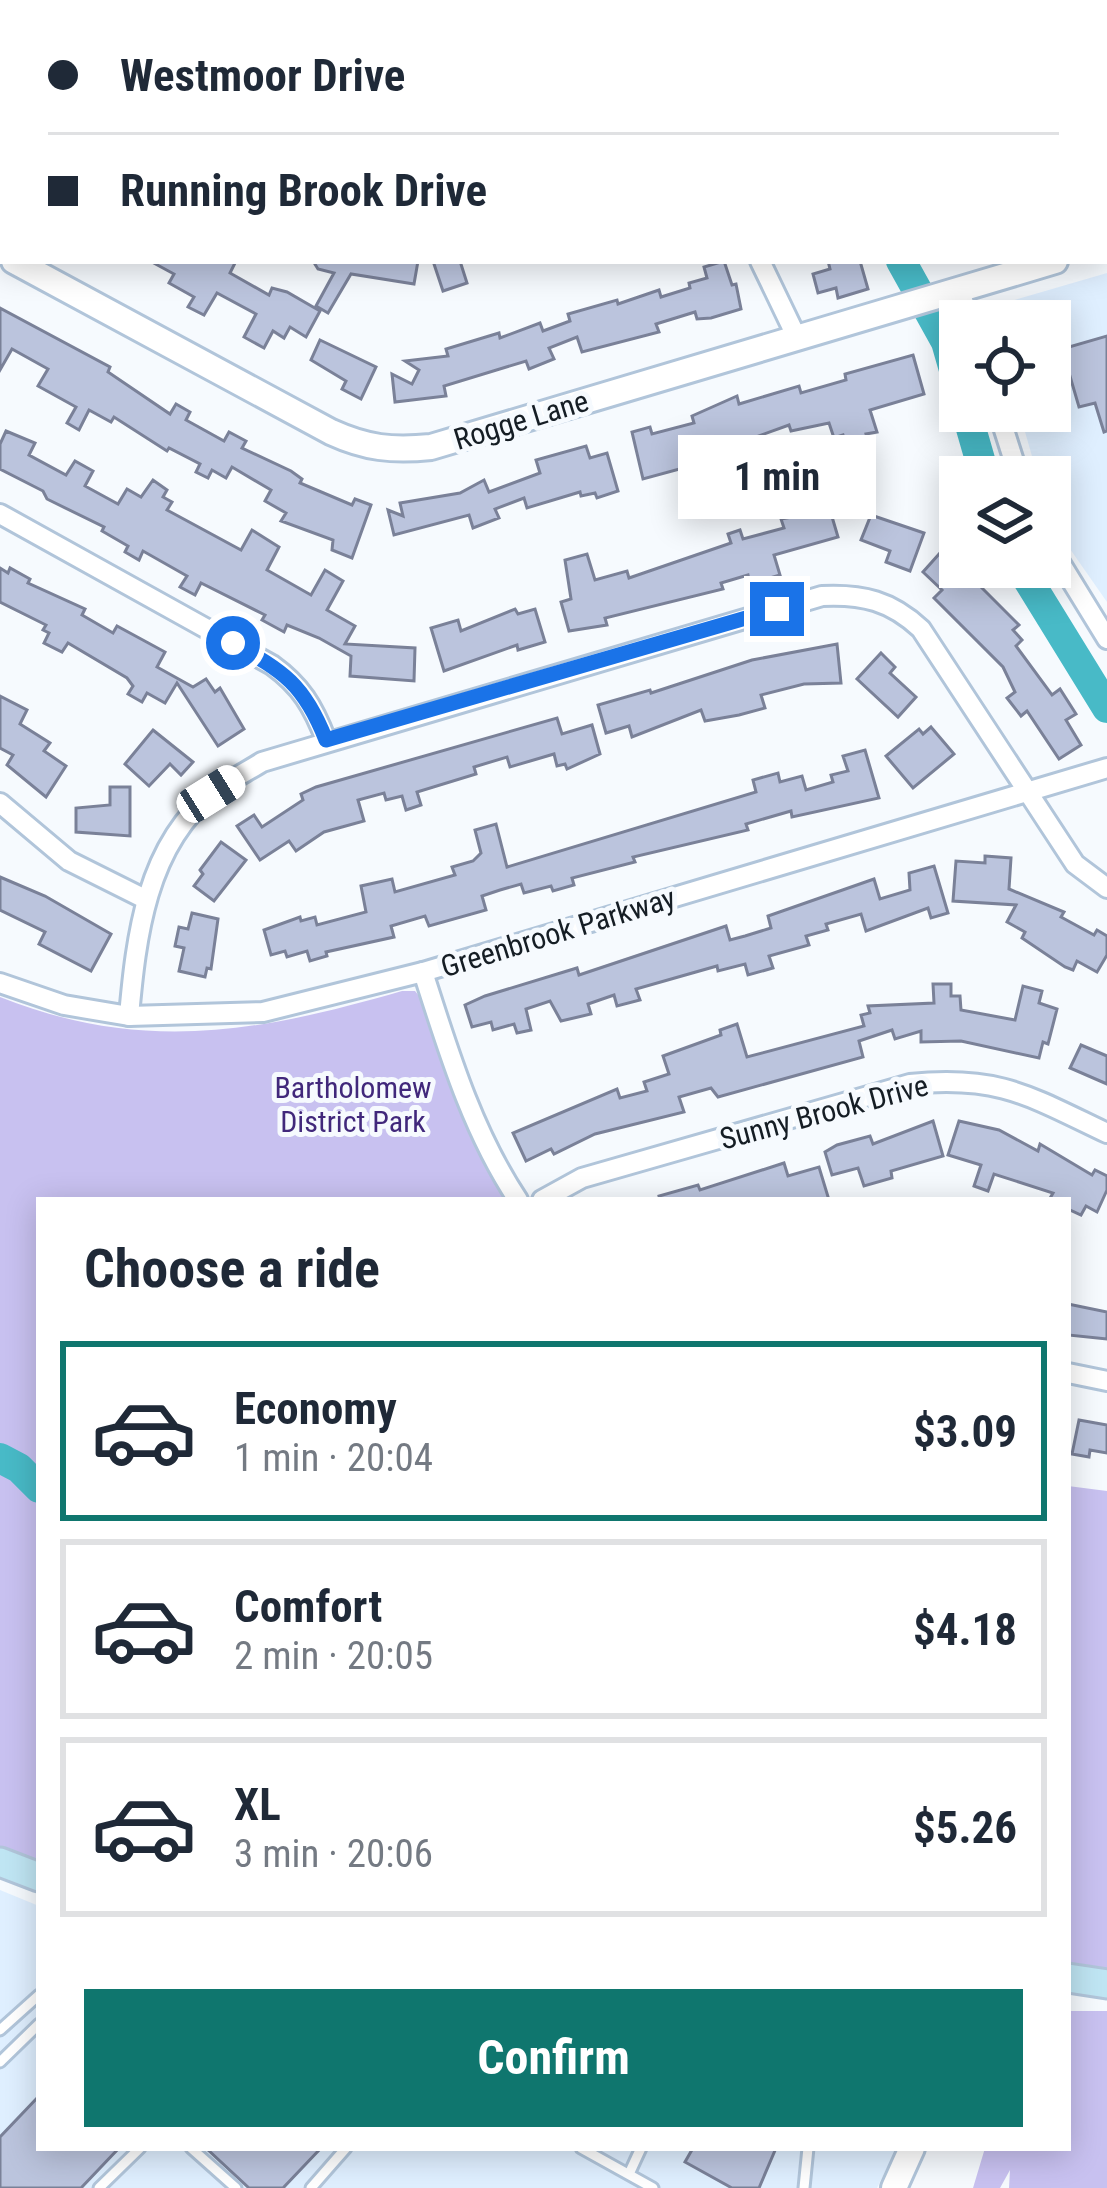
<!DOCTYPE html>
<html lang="en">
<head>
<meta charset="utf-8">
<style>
	:root { --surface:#fff; --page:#f6f6f7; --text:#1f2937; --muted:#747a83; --line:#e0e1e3; --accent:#0f766e }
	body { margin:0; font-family:"Roboto Condensed",sans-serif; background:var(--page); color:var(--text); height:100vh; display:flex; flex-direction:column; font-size:45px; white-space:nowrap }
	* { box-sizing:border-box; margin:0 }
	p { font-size:39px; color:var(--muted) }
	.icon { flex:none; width:66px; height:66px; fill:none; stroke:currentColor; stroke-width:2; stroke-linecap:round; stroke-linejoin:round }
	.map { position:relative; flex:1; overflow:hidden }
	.details { position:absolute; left:36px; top:1197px; width:1035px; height:954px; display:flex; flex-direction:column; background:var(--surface); border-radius:0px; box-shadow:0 6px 30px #0003 }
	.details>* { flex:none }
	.banner { position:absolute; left:0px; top:0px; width:1107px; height:264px; box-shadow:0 6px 30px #0003; display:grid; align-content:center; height:264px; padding:0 48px; background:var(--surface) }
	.buttons { position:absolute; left:939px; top:300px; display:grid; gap:24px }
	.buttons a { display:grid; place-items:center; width:132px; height:132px; border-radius:0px; background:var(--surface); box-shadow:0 6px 30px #0003; font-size:60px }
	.end { position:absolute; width:54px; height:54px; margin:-27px; border:15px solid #1a73e8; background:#fff; box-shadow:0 0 0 6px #fff }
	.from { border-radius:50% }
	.bubble { position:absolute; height:84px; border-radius:0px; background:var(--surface); box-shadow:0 6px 30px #0003; font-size:39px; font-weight:700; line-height:84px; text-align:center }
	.car { position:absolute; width:36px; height:72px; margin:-36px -18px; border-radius:15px; box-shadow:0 0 9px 3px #0007; background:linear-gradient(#fff 24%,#345 0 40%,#fff 0 76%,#345 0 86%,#fff 0) }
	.banner b { display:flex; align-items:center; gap:42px; height:114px; font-size:45px }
	.banner b+b { border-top:3px solid var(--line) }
	.banner i { width:30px; height:30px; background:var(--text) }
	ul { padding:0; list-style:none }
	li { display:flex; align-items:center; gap:36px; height:180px; margin:0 24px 18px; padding:0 24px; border:6px solid var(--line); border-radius:0px }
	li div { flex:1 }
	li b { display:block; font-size:45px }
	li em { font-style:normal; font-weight:700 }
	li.active { border-color:var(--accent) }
	li>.icon { width:108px; height:108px; stroke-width:1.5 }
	h2 { padding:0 48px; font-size:54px; line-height:144px }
	.cta { display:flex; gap:24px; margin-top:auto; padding:24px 48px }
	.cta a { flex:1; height:138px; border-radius:0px; background:var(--accent); color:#fff; font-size:48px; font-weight:700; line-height:138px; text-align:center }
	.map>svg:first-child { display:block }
</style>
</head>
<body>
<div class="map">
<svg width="1107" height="2188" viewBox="0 0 1107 2188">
	<rect width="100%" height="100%" fill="#f6fafe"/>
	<g fill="#dfefff">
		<path d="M1107,273V602L1070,549L1050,503V477H1038L1019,411H1050V321H990L1004,303Z"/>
		<path d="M0,1890L39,1906V2148H897L877,2188H0Z"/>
	</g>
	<g fill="#c8c1f0">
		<path d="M402,991H415L424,1002L458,1105L506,1200H39V1863L0,1847V997C143,1054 260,1032 402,991Z"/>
		<path d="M1068,1486L1107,1491V1968L1068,1962Z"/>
		<path d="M1068,2011H1107V2188H1009L1010,2170L1000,2188H973L985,2148H1068Z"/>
	</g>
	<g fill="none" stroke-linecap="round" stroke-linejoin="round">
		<g stroke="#48bac7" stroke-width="30">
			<path d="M775,0L776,3"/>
			<path d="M901,261L946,342L960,391"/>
			<path d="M966,411L985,477"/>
			<path d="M1020,567L1107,708"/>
			<path d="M0,1458L19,1468L39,1488"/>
		</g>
	</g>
	<g fill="#bbc4dd" stroke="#7a8198" stroke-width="3">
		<path d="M150,261H236L230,273L269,295L272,288L287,292L320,311L306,337L290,327L284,338L273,331L264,348L244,337L256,314L217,293L204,315L188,307L194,297L169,283L174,274Z"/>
		<path d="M313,261H418L414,284L351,274L328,313L316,306L334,273L318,269Z"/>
		<path d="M433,261H460L467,283L443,291Z"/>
		<path d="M724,261L732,285L736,284L741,309L711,318L697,319L695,312L656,324L659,332L582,352L577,337L549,348L554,359L529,369L526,361L444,386L446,396L395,402L392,374L412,384L419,370L405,361L448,356L446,349L499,333L500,338L540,323L543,331L570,321L568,314L617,300L618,304L659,290L661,297L690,288L689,283L707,278L704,267Z"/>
		<path d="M828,261H860L868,289L838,298L836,288L818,293L813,274L830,269Z"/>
		<path d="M0,308L110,367L108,372L170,414L176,404L190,412L186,420L224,441L229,432L246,441L242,448L291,471L302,479L300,483L352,505L355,499L371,505L352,558L332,550L333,540L281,521L286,513L265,501L271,490L232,467L226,478L212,470L208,478L196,472L200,464L169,448L167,451L114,417L111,422L89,410L79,430L67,423L76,407L38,386L48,369L12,349L0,370Z"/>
		<path d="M1107,336V431L1104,432L1095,403L1079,407L1062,349Z"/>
		<path d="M320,340L376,367L361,399L342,389L346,381L311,360Z"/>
		<path d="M913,355L924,394L870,410L877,432L866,434L871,451L850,457L843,435L834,438L829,423L791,431L789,425L706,455L709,461L643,479L632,432L650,427L652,434L694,423L692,416L737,396L739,404L799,386L801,393L846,380L845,374Z"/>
		<path d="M6,431L35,443L29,455L66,475L75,461L93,471L85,486L118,504L127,489L141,497L153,480L167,490L163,497L172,502L167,510L241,550L252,530L279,547L267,570L311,595L325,570L343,581L327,610L355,626L345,644L415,648L414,681L350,676L351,656L319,638L287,625L284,632L262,620L265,615L201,583L195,595L180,587L187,576L143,551L139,560L125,552L128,546L102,531L104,527L47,499L43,491L0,469V444Z"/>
		<path d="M586,446L590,458L607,453L618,491L597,498L595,493L581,496L580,492L527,508L524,498L495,509L499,518L473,528L469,515L394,535L388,510L403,516L400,503L460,493L484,480L489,492L540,473L536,460Z"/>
		<path d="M830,510L838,537L774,555L780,575L750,584L748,575L721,583L723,589L605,618L607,625L569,631L561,602L571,599L565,560L587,554L595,580L627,571L629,578L731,543L728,534L740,530L743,539L784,528L781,519Z"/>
		<path d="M871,515L924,533L910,571L886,562L890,551L861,540Z"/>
		<path d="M940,553L950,563L954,560L1019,625L1013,630L1022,640L1016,646L1052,695L1060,689L1076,714L1066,720L1081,745L1059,759L1027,711L1021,716L1007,698L1015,692L1003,667L934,598L942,590L923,572Z"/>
		<path d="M0,568L8,573L10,568L30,579L28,583L85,609L82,615L113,633L117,626L165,652L157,667L193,687L206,679L215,692L220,688L244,729L218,746L177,683L165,703L147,693L142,702L128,694L133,686L127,678L68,643L62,652L44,643L49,633L43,630L46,625L0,602Z"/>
		<path d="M515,609L518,614L535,609L545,642L518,650L517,645L444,671L431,628L458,620L461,631Z"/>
		<path d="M837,644L841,683L804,684L761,695L765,708L739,715L705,721L701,710L632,737L629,726L606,733L598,705L650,690L651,693L752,660Z"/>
		<path d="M881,653L895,667L890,673L916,697L898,717L857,679Z"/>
		<path d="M0,696L27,710L20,724L50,743L44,751L66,766L46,797L7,765L13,755L0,748Z"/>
		<path d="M557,718L562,734L592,725L600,754L567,769L565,764L557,766L554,754L510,767L507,757L474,767L476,774L417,792L421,805L406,810L402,796L386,800L384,793L358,800L364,821L324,832L296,851L289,841L260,860L237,826L254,815L262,827L303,800L301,794L316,787Z"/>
		<path d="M931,727L954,754L913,788L886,756L919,729L923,734Z"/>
		<path d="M153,730L193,762L181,775L170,764L149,786L125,764Z"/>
		<path d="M865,750L879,798L792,817L791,811L746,824L748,830L633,857L635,862L572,878L574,885L553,891L551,886L524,893L521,884L500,890L482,896L486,910L429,926L425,916L391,926L394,937L326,952L327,956L310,961L307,951L287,957L285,951L271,955L264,930L300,917L301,921L315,917L317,925L366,912L361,886L392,879L395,892L455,875L452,867L473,861L481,853L475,830L496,824L507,867L756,792L753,780L778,773L780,782L802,776L806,790L833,782L831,775L848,771L843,756Z"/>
		<path d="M110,787H130V836L76,832V808L110,805Z"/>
		<path d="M221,842L246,860L214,901L194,886L203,874L200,870Z"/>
		<path d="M985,856L1011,858L1009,889L1064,912L1061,917L1094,935L1097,930L1107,936V955L1097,972L1077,961L1073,970L1065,967L1022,938L1025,932L1007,922L1016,905L953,901L956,861L985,863Z"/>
		<path d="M934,866L948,913L931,918L928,908L866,931L861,914L826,924L828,930L806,936L809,945L769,956L773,968L748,975L745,964L718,971L717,966L636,989L640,1000L617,1006L614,995L588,1004L591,1014L561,1021L550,1001L526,1009L531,1030L517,1033L514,1024L493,1030L491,1022L472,1027L465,1005L485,996L577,968L579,975L726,926L730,940L745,936L771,928L768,916L874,879L880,899L910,890L909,873Z"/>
		<path d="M0,877L45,896L111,934L91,971L39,944L45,932L0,910Z"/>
		<path d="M192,913L218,919L211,969L207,968L205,977L179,971L184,948L175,946L179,927L188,929Z"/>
		<path d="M933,984H951V996H960L961,1010L1015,1020L1023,986L1042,991L1039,1003L1057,1009L1048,1044L1043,1042L1039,1058L961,1041L921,1042V1031L895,1039L892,1030L859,1041L863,1057L718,1097L711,1088L679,1097L684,1112L595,1134L554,1154L551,1149L526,1161L513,1133L617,1089L620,1098L647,1091L644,1082L669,1074L663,1056L721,1035L720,1030L737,1024L747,1057L864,1026L861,1015L870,1013L868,1006L934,1003Z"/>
		<path d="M1081,1045L1107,1056V1084L1070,1068Z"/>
		<path d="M933,1121L943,1156L891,1171L892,1178L864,1186L858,1168L832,1175L825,1152L837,1145L870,1136L873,1144Z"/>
		<path d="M959,1121L999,1130L1038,1151L1040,1144L1092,1175L1095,1170L1107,1176V1190L1097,1212L1086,1206L1081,1215L1068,1209V1200H1049L1053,1193L994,1174L988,1191L974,1186L981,1165L948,1155Z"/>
		<path d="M784,1163L788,1176L819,1167L829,1200H660L659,1196L698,1185L700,1190Z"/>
		<path d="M1068,1304L1107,1312V1339L1068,1335Z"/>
		<path d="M1079,1420L1107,1425V1453L1090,1450L1089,1457L1072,1454Z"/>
		<path d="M39,2096V2148H119L81,2188H0V2137Z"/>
		<path d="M206,2148H321L283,2188H249Z"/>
		<path d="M693,2148H776L759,2188H732L685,2162Z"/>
	</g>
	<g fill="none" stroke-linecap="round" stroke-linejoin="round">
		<defs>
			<g id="service">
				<path d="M0,2030L39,1995"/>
				<path d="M0,2062L39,2024"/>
				<path d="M191,2148L236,2188"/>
				<path d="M581,2148L653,2188"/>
				<path d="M629,2174L641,2148"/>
				<path d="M99,2188L140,2148"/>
				<path d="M311,2188L346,2148"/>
				<path d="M804,2188L808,2148"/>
			</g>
			<g id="minor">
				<path d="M26,0L32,3"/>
				<path d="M638,0L639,3"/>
				<path d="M930,0L932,3"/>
				<path d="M760,261L797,338"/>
				<path d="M960,291L970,321"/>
				<path d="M998,411L1019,477"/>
				<path d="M0,514L272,665C301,686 313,706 326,740"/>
				<path d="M1050,546L1107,639"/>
				<path d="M0,803L69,861L145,899"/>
				<path d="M423,972C448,1050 472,1131 518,1200"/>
				<path d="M0,983L64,1005L129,1016L263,1012L423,972L1107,768"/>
				<path d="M129,1016C136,938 146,845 214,792C228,781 246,772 262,762L822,596C863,594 891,601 921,629L1075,864L1107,888"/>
				<path d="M542,1200L582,1178L910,1084C999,1075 1029,1096 1107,1133"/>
				<path d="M1068,1373L1107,1381"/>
			</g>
			<g id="tertiary">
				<path d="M1104,247L1107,246"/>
				<path d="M14,261L331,432C366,448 392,451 431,447L1055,261"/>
				<path d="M894,2188L912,2148"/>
			</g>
			<g id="secondary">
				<path d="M0,1862L39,1877"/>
				<path d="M1068,1978L1107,1984"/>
			</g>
		</defs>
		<use href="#service" stroke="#b1c5da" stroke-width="15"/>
		<use href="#minor" stroke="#b1c5da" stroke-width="24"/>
		<use href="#tertiary" stroke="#b1c5da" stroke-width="30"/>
		<use href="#secondary" stroke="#b1c5da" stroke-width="33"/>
		<use href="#service" stroke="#fff" stroke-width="9"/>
		<use href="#minor" stroke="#fff" stroke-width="18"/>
		<use href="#tertiary" stroke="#fff" stroke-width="24"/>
		<use href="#secondary" stroke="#bfe5f3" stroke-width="27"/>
	</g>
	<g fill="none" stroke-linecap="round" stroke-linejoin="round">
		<path stroke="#1a73e8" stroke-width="15" d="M233,643C284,672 304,684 326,740L777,609"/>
	</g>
	<g text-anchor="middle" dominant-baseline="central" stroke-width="10" stroke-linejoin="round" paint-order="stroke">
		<g font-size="30" fill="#151d24" stroke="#f6fafe">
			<text transform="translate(521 420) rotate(-17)">Rogge Lane</text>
			<text transform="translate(558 932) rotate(-17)">Greenbrook Parkway</text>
			<text transform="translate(824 1112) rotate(-15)">Sunny Brook Drive</text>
		</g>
		<g font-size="30" fill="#41287b" stroke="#f6fafe">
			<text x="353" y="1087">Bartholomew<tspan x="353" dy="34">District Park</tspan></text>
		</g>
	</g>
</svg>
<div class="buttons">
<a><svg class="icon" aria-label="locate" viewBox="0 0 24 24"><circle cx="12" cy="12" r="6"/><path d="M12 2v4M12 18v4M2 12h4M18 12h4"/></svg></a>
<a><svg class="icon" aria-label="layers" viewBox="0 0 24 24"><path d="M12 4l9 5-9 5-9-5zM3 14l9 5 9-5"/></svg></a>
</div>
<i class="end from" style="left:233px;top:643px"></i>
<i class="end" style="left:777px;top:609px"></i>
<div class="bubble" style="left:678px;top:435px;width:198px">1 min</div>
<i class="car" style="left:211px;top:794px;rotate:58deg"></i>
<div class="banner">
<b><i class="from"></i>Westmoor Drive</b>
<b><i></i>Running Brook Drive</b>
</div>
<section class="details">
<h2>Choose a ride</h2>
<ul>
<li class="active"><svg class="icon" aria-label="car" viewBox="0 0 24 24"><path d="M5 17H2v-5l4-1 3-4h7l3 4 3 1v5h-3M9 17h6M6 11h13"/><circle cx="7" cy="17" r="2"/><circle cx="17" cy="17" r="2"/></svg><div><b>Economy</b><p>1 min · 20:04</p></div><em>$3.09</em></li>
<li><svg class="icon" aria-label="car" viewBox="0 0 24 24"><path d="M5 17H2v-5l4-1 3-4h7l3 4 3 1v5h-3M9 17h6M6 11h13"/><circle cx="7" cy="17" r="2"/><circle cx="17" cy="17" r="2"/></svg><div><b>Comfort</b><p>2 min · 20:05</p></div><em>$4.18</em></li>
<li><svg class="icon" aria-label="car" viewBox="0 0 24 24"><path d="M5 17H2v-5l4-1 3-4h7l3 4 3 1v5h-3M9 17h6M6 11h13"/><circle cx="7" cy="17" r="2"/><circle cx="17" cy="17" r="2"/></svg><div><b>XL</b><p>3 min · 20:06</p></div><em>$5.26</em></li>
</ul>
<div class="cta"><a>Confirm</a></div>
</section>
</div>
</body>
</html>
